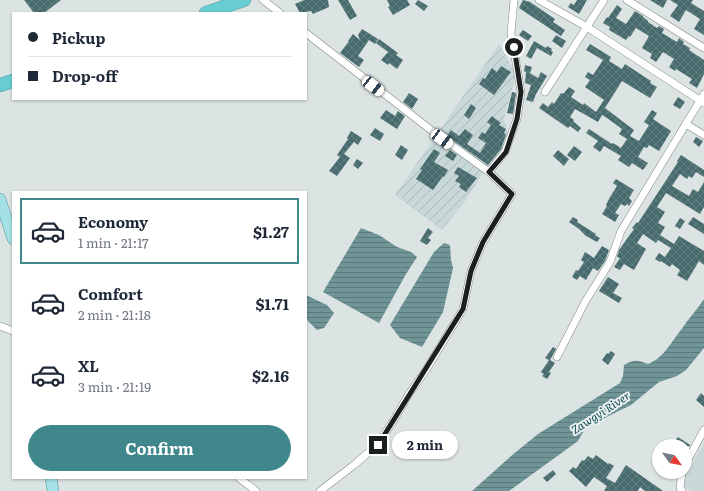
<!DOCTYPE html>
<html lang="en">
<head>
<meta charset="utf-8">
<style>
	:root { --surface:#fff; --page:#f6f6f7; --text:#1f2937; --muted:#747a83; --line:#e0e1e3; --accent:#3f878b }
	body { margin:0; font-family:Literata,serif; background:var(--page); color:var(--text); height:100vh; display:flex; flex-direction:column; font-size:15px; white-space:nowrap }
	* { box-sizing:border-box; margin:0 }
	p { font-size:13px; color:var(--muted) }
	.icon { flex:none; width:22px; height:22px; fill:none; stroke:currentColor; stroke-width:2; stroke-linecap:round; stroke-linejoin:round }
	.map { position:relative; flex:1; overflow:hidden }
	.details { position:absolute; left:12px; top:191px; width:295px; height:288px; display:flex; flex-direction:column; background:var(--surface); border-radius:0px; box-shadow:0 1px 3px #0004 }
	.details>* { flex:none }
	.guide { position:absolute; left:12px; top:12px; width:295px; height:88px; border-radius:0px; box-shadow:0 1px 3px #0004; display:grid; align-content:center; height:88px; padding:0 16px; background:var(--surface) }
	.needle { width:26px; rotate:123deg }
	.controls { position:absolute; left:652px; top:439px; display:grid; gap:8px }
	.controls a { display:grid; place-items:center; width:40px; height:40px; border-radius:50%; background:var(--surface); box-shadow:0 1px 3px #0004; font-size:20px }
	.end { position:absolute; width:18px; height:18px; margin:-9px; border:5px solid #1c1f1f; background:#fff; box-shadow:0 0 0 2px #fff }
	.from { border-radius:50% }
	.bubble { position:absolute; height:28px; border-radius:14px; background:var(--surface); box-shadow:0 1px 3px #0004; font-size:13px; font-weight:700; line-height:28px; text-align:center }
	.car { position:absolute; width:12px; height:24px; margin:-12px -6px; border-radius:5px; box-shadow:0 0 3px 1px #0007; background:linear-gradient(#fff 24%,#345 0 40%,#fff 0 76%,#345 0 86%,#fff 0) }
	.guide b { display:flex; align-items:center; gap:14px; height:38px; font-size:15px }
	.guide b+b { border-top:1px solid var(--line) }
	.guide i { width:10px; height:10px; background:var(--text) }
	ul { padding:7px 0 0; list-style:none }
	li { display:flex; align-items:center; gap:12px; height:66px; margin:0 8px 6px; padding:0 8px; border:2px solid transparent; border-radius:0px }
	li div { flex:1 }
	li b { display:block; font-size:15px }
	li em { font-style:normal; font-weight:700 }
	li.active { border-color:var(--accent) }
	li>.icon { width:36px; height:36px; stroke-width:1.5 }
	.cta { display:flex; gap:8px; margin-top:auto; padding:8px 16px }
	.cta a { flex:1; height:46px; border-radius:24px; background:var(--accent); color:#fff; font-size:16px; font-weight:700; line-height:46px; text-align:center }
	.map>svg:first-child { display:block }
</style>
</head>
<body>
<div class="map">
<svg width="704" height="491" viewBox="0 0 704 491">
	<defs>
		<pattern id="industrial-furrows" width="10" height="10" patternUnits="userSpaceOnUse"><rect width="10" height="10" fill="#c8d8d9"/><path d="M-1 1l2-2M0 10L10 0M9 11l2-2" fill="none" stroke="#abb9ba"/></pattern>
		<pattern id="water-rules" width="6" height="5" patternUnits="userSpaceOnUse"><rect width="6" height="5" fill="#709597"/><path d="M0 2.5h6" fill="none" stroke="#5b797b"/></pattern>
		<pattern id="building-cross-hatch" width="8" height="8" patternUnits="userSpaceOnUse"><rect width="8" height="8" fill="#486c6e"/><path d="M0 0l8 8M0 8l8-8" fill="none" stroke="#658082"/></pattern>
	</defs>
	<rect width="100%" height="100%" fill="#dce3e3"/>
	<path fill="#c8d8d9" d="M704,443V491H691L681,484Z"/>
	<path fill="url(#industrial-furrows)" d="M499,44L516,74L504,119L510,139L481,176L464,203L442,230L395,195Z"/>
	<g fill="url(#water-rules)">
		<path d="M361,228L379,235L397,247L411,252L417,257L406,274L379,323L323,292Z"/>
		<path d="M444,243L450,245L451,260L453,268L443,312L422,347L400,338L390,325L434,252Z"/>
		<path d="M306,295L327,305L334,313L324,328L317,330L306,319Z"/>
		<path d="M704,299V348L686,370L677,376L659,382L631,405L586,427L578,441L509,491H472L511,456L538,434L620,383L623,376L624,365C634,359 639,360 648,364C664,358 671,342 681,330C688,319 697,310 704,299Z"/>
	</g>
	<g fill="url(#building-cross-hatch)">
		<path d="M24,0H61L44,13H34Z"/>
		<path d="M304,0H328L329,7L313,14L311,11L300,13L295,4Z"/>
		<path d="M338,0H348L357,16L350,20Z"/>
		<path d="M387,0H407L410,5L393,15L388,7L390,6Z"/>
		<path d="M418,0L428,6L424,11L415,4Z"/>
		<path d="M523,0L530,2L555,19L553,22L565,30L561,36L519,8Z"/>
		<path d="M577,0H587L579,14L568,7L571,3L574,5Z"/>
		<path d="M650,0H667L663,8Z"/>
		<path d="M670,0H693L691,3L704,11V35L694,29L700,19L686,10L679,22L670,16L678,5Z"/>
		<path d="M617,5L622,9L616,18L626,24L635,11L643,16V17L648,21V22L657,28L659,26L664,29L662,33L677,42L679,38L684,42L683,44L690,48L689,50L704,60V74L697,88L689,83L692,79L676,69L675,71L669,67L674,59L663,52L656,62L650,58L652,54L642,48L649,36L636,28L630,37L629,36L626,40L609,30L610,27L603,23L607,17L608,18Z"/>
		<path d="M362,29L378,39L375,44L369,40L358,56L364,60L359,67L340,53L349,41H348L353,34L360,40L358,35Z"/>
		<path d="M523,30L532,36L528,41L519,35Z"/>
		<path d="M556,35L566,41L562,48L552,41Z"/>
		<path d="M379,39L398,53L396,55L403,60L397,69L389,63L388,65L381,60L388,52L376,43Z"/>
		<path d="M534,41L546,48L547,46L552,49L551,51L553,52L551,56L537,48L531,59L526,56Z"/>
		<path d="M590,44L611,57L609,61L622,69L625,64L651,81L650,83L657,87L650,98L622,81L605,108L634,130L630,136L639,141L649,125L644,122L652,110L657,113L653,119L671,131L659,151L649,145L647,148L644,147L638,157L648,163L643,170L632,163L629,167L618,160L621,156L604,146L600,152L593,147L598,141L586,133L589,129L612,144L613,143L621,148L627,139L619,134L622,129L607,118L602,115L598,122L575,109L570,117L574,120L573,121L581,128L578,132L570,126L568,128L539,108L543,103L548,107L552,102L554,104L561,93L563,94L569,87L575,91L571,97L583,105L584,103L596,112L604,100L585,87L590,80L585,77L588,72L593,75L603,60L586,50Z"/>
		<path d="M525,65L532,67L530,73L528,72L538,78L541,72L547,76L536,94L533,102L526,100L531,85L525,83L526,72L524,71Z"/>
		<path d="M501,66L511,72L494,95L479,84L483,78L485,79L492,68L497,72Z"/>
		<path d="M512,92L516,93L513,114L507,113Z"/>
		<path d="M409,93L418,99L412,109L403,102Z"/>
		<path d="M678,97L685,102L680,109L673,105Z"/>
		<path d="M471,104L476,108L469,119L464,115Z"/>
		<path d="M386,110L395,116L398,111L405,116L397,129L380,118Z"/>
		<path d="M492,116L501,123L499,125L506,129L504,133L506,135L501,149L488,165L447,136L451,130L459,136L465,129L473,135L467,144L480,153L486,143L478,138L482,132L485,134L491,125L487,122Z"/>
		<path d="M375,128L384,134L380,141L370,135Z"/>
		<path d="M351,131L362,138L358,145L354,142L344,154L350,158L337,176L329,171L340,157L337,155L348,139L347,138Z"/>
		<path d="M696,137L703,141L699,147L693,142Z"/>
		<path d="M401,145L408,150L402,160L395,155Z"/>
		<path d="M574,146L582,152L575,161L567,155Z"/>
		<path d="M434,149L440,153L434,162L448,170L444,177L443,176L433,190L416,179L422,170L420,169Z"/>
		<path d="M450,150L457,155L453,161L445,156Z"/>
		<path d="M558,150L569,159L564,166L553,156Z"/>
		<path d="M681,155L704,170V177L696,172L692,178L689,176L687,179L680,174L672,186L689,196L693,189L698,192L704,182V207L700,214L666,193L657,207L665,212L658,223L665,227L660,235L674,244L679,236L704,251V265L699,261L687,281L677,275L680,270L672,264L670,267L661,261L660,262L655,259L659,253L665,257L671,248L658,240L656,243L643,234L637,243L646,249L634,270L624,264L620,270L614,267L620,258L617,257L619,250L634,229L632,228L637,222L638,223L678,162L677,161Z"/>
		<path d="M357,159L363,163L358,169L353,165Z"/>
		<path d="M458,167L477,178L466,192L459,187L461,184L455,181L459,176L454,173Z"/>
		<path d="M616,179L634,190L629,198L632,201L629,206L627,204L625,206L621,204L615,213L619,215L615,222L602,214L607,206L606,205L610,197L617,186L613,183Z"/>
		<path d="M573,217L578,220L577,222L596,234L595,235L600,238L597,242L586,236L579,229L569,222Z"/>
		<path d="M693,217L704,224V234L688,224Z"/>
		<path d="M680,218L685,221L680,229L675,226Z"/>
		<path d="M428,228L433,232L428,238L431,240L427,245L420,241Z"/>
		<path d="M602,246L609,250L605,261L598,271L593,268L586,280L580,276L577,280L572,277L576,270L578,271L584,262L581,260L585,252L594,258Z"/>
		<path d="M608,277L619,284L613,293L622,298L619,303L599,291Z"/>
		<path d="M553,347L556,349L550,360L555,363L549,372L551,373L547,379L542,376L544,374L541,372L549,360L545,358Z"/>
		<path d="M611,351L615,354L608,365L602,360L607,353L608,354Z"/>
		<path d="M701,393L704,396V407L696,400Z"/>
		<path d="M678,437L690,445V446H672Z"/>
		<path d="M596,455L608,464L609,463L614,466L606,478L615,483L626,465L663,491H645L640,487L638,491H604L607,486L594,477L586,487L569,471L573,467L576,469L582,460L584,461L588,456L593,459Z"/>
		<path d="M553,470L556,474L547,482L543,478Z"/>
	</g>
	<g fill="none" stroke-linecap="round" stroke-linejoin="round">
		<defs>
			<g id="street">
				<path d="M263,0L280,13"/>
				<path d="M539,0L587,27L704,103"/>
				<path d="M627,0L704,48"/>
				<path d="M306,33L431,130L489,172L512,194L483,242L471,271L463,309L426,370L409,394L392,423L377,445L354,465L320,491"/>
				<path d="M545,92L604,0"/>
				<path d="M686,124L704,135"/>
				<path d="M489,172L505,152L517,119L521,92L511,33L514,0"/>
				<path d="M0,326L13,331"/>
				<path d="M557,357L585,302L610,262L621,231L704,94"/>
				<path d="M685,465L704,430"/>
				<path d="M239,478L256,491"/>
				<path d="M682,491L680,488L682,472"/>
			</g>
			<g id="primary">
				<path d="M0,199L13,239"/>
				<path d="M51,478L53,491"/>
			</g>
			<g id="highway">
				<path d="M206,13L244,0"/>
				<path d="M0,85L13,81"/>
			</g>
		</defs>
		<use href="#street" stroke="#808686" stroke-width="8"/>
		<use href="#primary" stroke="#4d9094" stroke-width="12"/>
		<use href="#highway" stroke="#4d9094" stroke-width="14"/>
		<use href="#street" stroke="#fff" stroke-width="7"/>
		<use href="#primary" stroke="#a4e1e5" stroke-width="11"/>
		<use href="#highway" stroke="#67cdd3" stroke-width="13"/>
	</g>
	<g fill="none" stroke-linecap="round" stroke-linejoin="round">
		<path stroke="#1c1f1f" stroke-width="5" d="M378,445L463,309L471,271L483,242L512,194L489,172L506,152L517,119L521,92L514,47"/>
	</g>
	<g text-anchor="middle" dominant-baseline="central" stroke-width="4" stroke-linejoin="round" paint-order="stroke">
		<g font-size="11" font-style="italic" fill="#0b474a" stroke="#eaf0f0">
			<text transform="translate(600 412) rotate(-33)">Zawgyi River</text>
		</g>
	</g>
</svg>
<div class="controls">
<a><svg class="needle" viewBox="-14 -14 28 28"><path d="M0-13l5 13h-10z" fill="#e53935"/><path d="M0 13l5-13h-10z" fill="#747a83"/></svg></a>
</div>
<i class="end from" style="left:514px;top:47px"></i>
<i class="end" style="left:378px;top:445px"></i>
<div class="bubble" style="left:392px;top:431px;width:66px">2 min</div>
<i class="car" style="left:373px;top:86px;rotate:128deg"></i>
<i class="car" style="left:442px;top:139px;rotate:126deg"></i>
<div class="guide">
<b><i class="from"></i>Pickup</b>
<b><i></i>Drop-off</b>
</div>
<section class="details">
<ul>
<li class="active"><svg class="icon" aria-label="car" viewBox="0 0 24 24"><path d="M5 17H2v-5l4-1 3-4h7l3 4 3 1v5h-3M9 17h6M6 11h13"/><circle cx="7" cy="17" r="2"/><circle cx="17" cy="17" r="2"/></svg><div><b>Economy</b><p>1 min · 21:17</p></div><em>$1.27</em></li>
<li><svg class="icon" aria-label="car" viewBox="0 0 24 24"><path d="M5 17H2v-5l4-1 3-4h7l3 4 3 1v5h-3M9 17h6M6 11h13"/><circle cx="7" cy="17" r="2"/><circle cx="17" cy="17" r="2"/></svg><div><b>Comfort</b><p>2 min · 21:18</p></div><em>$1.71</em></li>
<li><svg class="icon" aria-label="car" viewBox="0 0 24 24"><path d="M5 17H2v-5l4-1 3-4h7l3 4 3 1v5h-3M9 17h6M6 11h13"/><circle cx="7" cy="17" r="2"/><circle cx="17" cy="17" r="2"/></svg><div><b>XL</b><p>3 min · 21:19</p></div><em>$2.16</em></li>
</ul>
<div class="cta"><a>Confirm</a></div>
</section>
</div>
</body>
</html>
